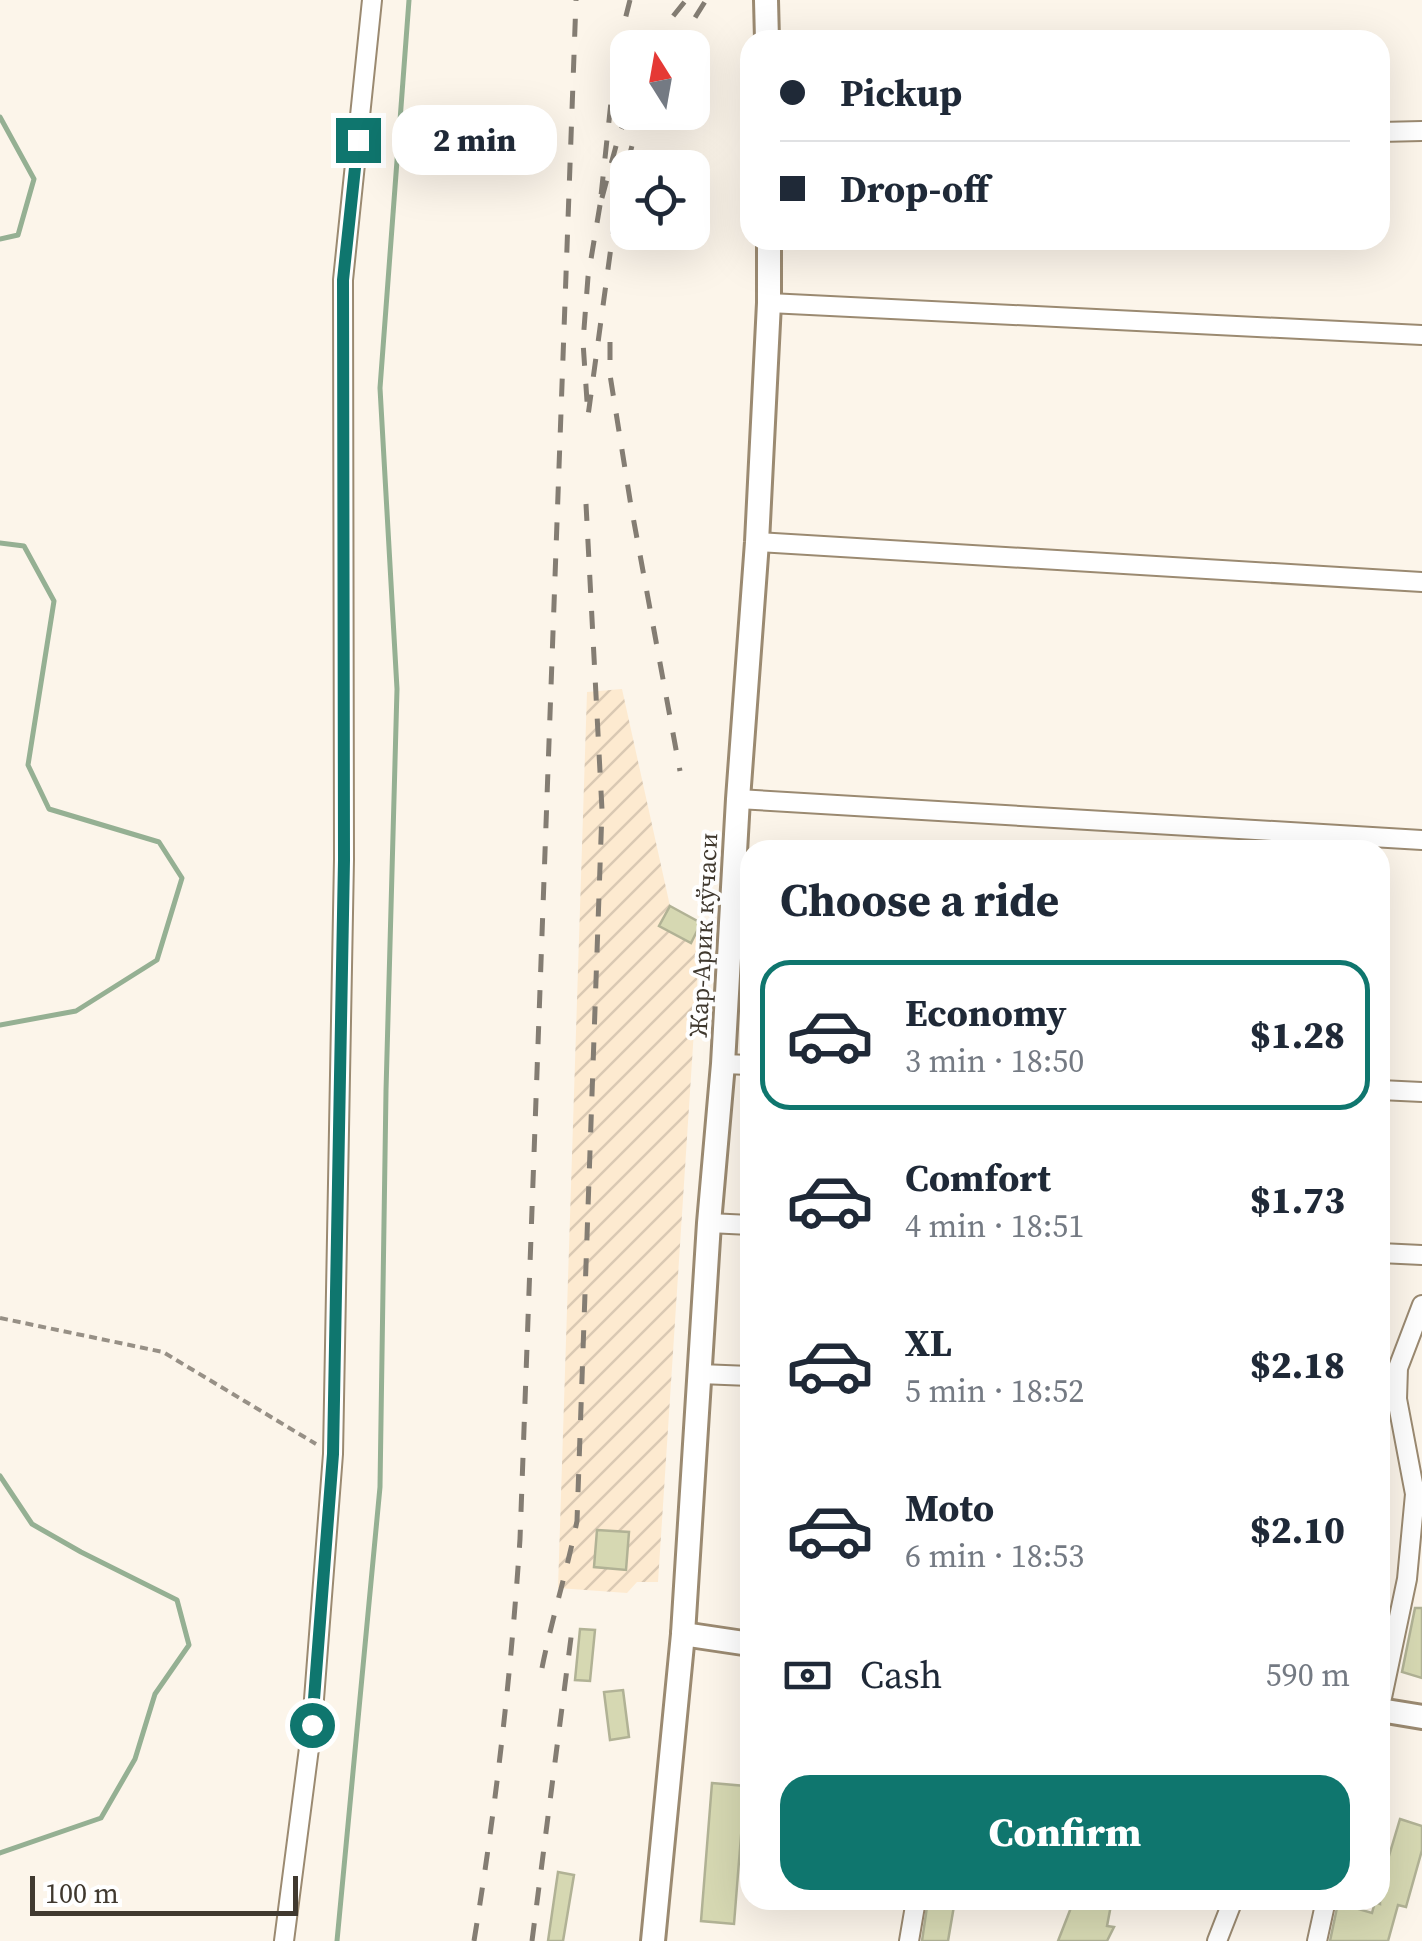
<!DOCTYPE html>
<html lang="en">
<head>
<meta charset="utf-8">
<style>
	:root { --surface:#fff; --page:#f6f6f7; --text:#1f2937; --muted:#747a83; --line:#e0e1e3; --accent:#0f766e }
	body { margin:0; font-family:"Source Serif 4",serif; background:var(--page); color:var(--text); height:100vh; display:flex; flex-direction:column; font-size:38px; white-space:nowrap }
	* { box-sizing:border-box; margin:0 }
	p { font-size:32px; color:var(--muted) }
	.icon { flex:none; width:55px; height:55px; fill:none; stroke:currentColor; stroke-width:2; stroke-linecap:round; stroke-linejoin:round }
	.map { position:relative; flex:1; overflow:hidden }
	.side { position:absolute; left:740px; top:840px; width:650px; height:1070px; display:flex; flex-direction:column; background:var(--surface); border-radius:30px; box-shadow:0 10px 40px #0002 }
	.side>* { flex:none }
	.hud { position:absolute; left:740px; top:30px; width:650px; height:220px; border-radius:30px; box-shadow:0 10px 40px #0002; display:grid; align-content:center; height:220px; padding:0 40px; background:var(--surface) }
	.needle { width:65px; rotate:349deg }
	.tools { position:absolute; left:610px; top:30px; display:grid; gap:20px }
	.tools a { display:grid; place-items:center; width:100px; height:100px; border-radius:20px; background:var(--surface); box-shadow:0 10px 40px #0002; font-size:50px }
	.scale { position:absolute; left:30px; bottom:25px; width:268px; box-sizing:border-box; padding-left:10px; border:5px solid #40392f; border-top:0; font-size:28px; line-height:35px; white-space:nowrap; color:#40392f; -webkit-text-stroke:8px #fff; paint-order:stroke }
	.end { position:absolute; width:45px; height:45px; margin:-22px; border:12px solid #0f766e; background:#fff; box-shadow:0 0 0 5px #fff }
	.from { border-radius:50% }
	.bubble { position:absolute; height:70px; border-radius:30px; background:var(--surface); box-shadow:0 10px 40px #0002; font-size:32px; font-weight:800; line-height:70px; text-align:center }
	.hud b { display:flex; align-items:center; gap:35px; height:95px; font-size:38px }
	.hud b+b { border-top:2px solid var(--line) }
	.hud i { width:25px; height:25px; background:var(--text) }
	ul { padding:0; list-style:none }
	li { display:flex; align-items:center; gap:30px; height:150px; margin:0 20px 15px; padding:0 20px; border:5px solid transparent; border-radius:30px }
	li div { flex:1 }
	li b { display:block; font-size:38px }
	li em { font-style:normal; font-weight:800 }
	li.current { border-color:var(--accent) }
	li>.icon { width:90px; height:90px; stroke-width:1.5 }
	h2 { padding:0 40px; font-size:45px; line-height:120px }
	.pay { display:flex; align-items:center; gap:25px; height:110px; padding:0 40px; font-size:38px }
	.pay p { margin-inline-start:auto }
	.button { display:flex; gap:20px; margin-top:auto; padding:20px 40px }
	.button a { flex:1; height:115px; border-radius:30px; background:var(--accent); color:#fff; font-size:40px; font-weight:800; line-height:115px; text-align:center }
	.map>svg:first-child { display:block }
</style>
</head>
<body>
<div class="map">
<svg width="1422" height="1941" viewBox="0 0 1422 1941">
	<defs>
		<pattern id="industrial-furrows" width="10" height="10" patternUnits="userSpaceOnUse" patternTransform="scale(2.5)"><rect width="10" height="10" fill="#fdead0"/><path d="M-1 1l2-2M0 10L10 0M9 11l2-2" fill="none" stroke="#dac9b3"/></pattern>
	</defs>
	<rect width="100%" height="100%" fill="#fcf5ea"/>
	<path fill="url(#industrial-furrows)" d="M622,689L670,906L701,923L658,1582H637L627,1593L558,1588L587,692Z"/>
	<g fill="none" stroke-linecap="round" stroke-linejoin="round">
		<g stroke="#95b093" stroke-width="5">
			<path d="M0,117L34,179L18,235L0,239"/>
			<path d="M0,543L24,546L54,601L28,765L49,809L159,842L182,878L157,960L76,1011L0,1025"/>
			<path d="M0,1476L32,1524L81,1552L177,1600L189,1645L155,1694L135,1759L101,1818L0,1853"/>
			<path d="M337,1941L380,1487L386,1091L397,689L380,388L409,0"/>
		</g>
	</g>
	<g fill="#d6d8b2" stroke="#b1b295" stroke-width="2.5">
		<path d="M670,906L701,923L691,943L659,926Z"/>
		<path d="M597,1530L629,1532L626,1570L594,1567Z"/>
		<path d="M1415,1608H1422V1678L1402,1672Z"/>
		<path d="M580,1629L595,1630L590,1681L575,1680Z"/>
		<path d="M623,1690L629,1737L610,1740L604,1692Z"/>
		<path d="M712,1783L745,1786L734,1924L701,1921Z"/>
		<path d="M1400,1819L1422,1826V1850L1406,1907L1398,1905L1388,1941H1330L1338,1903L1372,1913L1375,1902L1380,1904V1886Z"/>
		<path d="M558,1872L574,1875L563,1941H548Z"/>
		<path d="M928,1900H955L948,1941H922Z"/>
		<path d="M1074,1900H1112L1107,1926L1114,1927L1107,1941H1058Z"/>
	</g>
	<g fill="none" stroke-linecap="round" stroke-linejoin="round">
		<defs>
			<g id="minor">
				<path d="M1380,132L1422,131"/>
				<path d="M769,303L1422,335"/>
				<path d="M757,542L1422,582"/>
				<path d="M738,799L1422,840"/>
				<path d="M723,1064L750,1065"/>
				<path d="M1380,1090L1422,1092"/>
				<path d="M709,1223L750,1225"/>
				<path d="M1380,1253L1422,1255"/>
				<path d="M700,1374L750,1376"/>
				<path d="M1380,1707L1407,1579L1415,1494L1397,1399L1398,1368L1422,1305"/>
				<path d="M284,1941L312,1725L333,1454L344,859L343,280L372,0"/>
				<path d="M909,1941L916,1900"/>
				<path d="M1217,1941L1233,1900"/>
				<path d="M1317,1941L1326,1900"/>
			</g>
			<g id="major">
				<path d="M766,0L767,40"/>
				<path d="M683,1634L750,1644"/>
				<path d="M1380,1710L1422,1717"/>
				<path d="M653,1941L683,1634L709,1223L723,1064L738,799L757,542L769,303V240"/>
			</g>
		</defs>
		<use href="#minor" stroke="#9b8a71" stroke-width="22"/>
		<use href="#major" stroke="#9b8a71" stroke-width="28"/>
		<path stroke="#979086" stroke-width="4" stroke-dasharray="8 5" stroke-linecap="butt" d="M0,1318L163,1352L316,1444"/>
		<use href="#minor" stroke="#fff" stroke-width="18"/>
		<use href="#major" stroke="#fff" stroke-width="22"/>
		<g stroke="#847d73" stroke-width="5" stroke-dasharray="18 18" stroke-linecap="butt">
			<path d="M657,48L670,20L686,0"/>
			<path d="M676,48L706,0"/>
			<path d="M628,112L619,135L600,205L616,55L630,0"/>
			<path d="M600,205L588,277L583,342L588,416L617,203L633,142L644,112"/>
			<path d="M610,342V375L631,506L680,771"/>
			<path d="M542,1668C552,1618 567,1571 577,1521L602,810L586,504"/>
			<path d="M474,1941C496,1807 511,1674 520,1539L576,0"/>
			<path d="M532,1941L573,1622"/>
		</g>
	</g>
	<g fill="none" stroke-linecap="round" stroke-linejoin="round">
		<path stroke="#0f766e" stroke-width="12" d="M312,1725L333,1454L344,860L343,280L358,140"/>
	</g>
	<g text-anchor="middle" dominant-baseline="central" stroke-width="8" stroke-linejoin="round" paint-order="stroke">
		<g font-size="25" fill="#40392f" stroke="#fff">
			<text transform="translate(703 935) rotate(-87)">Жар-Арик кўчаси</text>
		</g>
	</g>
</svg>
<div class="tools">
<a><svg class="needle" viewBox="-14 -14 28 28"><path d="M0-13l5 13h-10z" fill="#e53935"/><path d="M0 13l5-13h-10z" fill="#747a83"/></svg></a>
<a><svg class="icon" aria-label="locate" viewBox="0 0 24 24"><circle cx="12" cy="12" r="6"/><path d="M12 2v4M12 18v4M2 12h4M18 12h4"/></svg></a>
</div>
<div class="scale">100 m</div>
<i class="end from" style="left:312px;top:1725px"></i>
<i class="end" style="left:358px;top:140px"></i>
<div class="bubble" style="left:392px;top:105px;width:165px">2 min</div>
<div class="hud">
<b><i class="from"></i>Pickup</b>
<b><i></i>Drop-off</b>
</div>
<section class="side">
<h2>Choose a ride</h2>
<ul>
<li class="current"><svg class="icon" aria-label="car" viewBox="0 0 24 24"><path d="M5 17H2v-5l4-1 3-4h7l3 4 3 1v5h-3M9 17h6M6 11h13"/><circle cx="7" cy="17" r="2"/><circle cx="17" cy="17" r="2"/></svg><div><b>Economy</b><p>3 min · 18:50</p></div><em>$1.28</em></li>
<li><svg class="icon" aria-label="car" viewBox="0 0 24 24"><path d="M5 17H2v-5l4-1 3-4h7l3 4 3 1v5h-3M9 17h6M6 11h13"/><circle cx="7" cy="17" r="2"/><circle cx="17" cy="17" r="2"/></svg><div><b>Comfort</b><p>4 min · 18:51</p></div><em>$1.73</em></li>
<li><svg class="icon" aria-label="car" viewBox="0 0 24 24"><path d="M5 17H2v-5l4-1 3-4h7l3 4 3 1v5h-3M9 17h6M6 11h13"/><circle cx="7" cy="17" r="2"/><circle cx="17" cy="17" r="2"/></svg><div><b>XL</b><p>5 min · 18:52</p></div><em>$2.18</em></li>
<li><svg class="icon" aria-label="car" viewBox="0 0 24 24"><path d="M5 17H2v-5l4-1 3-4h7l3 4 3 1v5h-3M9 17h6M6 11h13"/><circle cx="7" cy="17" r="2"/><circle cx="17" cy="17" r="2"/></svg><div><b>Moto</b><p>6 min · 18:53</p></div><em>$2.10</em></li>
</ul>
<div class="pay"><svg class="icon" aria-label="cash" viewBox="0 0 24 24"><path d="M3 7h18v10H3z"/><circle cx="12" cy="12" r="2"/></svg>Cash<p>590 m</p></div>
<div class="button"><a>Confirm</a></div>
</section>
</div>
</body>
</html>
